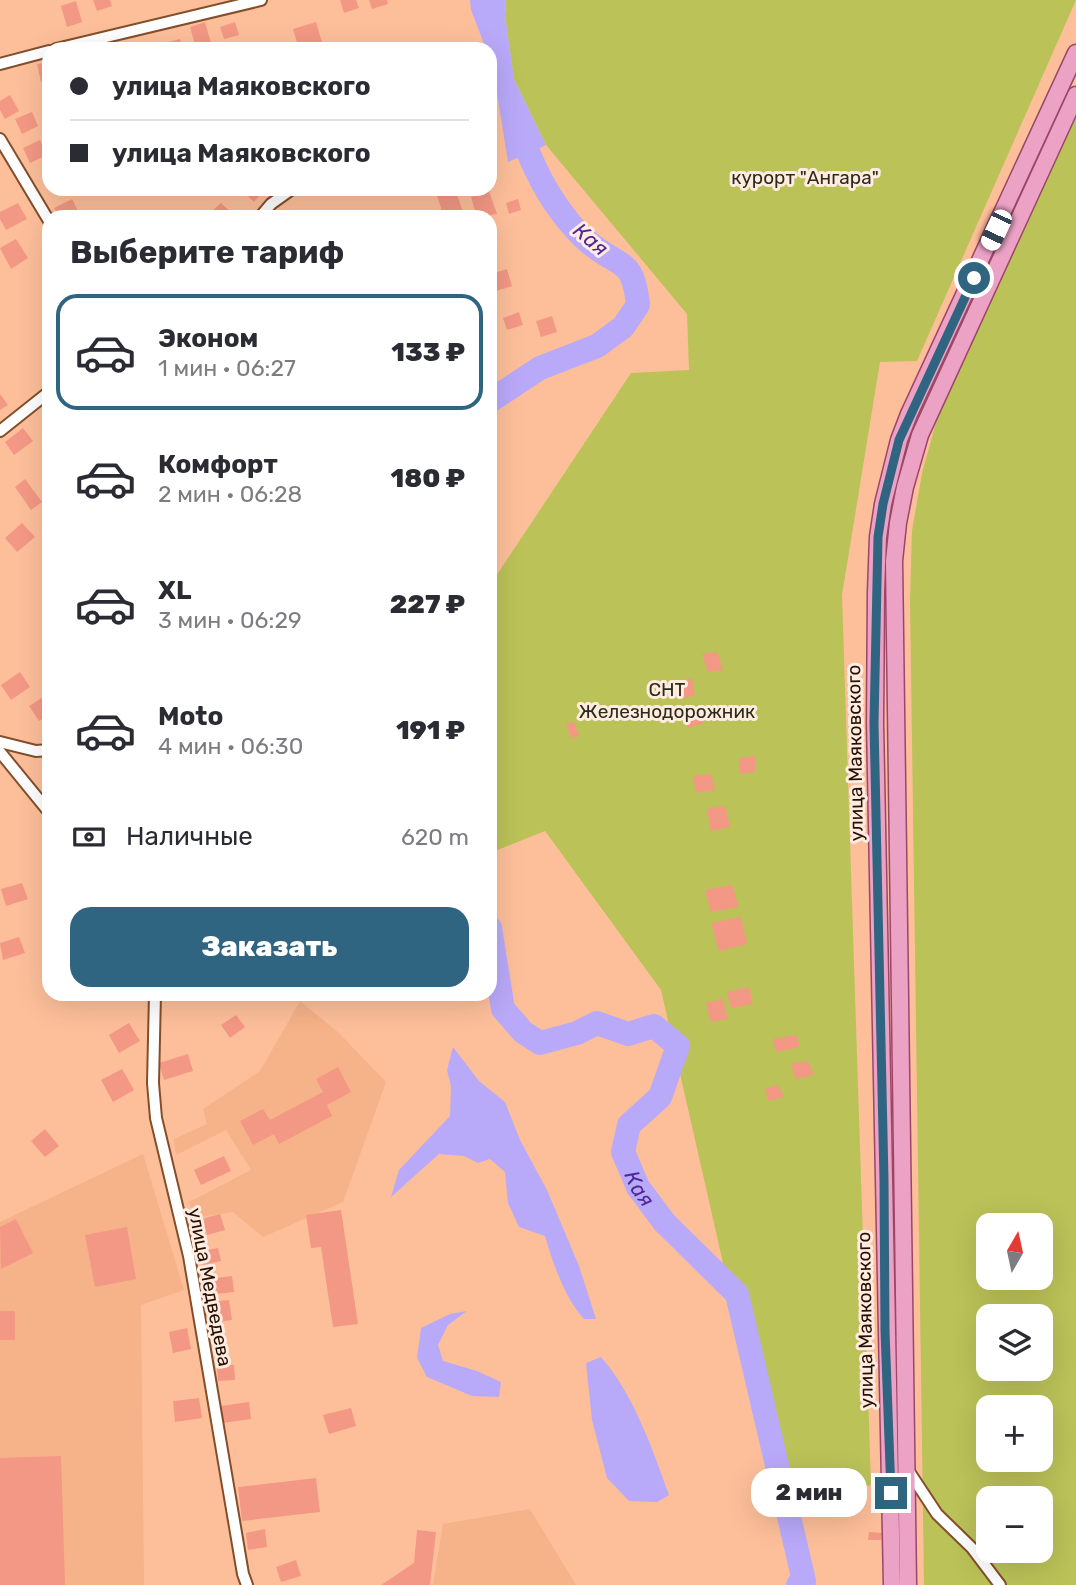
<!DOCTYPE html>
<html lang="ru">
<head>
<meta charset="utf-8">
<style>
	:root { --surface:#fff; --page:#f7f7f7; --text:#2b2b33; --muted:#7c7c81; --line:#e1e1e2; --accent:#2f6580 }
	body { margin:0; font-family:Rubik,sans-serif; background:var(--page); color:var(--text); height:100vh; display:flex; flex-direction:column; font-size:26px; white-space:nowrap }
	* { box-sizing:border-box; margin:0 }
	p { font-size:23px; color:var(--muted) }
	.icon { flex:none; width:38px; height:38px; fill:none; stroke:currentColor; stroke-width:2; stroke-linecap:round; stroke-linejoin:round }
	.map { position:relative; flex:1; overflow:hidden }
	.sheet { position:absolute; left:42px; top:210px; width:455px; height:791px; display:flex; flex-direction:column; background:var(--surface); border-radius:21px; box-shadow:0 7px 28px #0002 }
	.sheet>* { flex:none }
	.hud { position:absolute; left:42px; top:42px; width:455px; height:154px; border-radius:21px; box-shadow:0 7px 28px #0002; display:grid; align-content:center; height:154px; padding:0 28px; background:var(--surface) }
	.needle { width:46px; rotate:9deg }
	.tools { position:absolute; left:976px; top:1213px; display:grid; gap:14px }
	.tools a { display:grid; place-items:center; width:77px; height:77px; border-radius:14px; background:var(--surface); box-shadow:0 7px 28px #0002; font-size:35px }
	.end { position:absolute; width:32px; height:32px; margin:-16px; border:9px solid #2f6580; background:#fff; box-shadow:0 0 0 4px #fff }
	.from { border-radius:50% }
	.bubble { position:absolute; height:49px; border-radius:21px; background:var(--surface); box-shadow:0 7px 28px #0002; font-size:23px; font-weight:800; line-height:49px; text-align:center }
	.car { position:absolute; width:21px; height:42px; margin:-21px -10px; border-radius:9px; box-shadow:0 0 5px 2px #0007; background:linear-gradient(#fff 24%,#345 0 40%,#fff 0 76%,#345 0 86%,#fff 0) }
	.hud b { display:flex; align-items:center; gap:24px; height:66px; font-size:26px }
	.hud b+b { border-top:2px solid var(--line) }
	.hud i { width:18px; height:18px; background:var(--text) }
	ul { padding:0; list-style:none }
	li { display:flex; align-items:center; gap:21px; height:116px; margin:0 14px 10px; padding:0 14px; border:4px solid transparent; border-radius:21px }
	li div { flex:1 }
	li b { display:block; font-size:26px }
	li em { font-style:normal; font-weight:800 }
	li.current { border-color:var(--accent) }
	li>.icon { width:63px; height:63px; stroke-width:1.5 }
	h2 { padding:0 28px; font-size:32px; line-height:84px }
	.pay { display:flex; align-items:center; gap:18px; height:77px; padding:0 28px; font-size:26px }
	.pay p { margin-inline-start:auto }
	.button { display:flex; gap:14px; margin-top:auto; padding:14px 28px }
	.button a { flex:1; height:80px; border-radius:21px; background:var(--accent); color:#fff; font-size:28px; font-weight:800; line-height:80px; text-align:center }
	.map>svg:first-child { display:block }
</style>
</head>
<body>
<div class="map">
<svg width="1076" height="1585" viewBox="0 0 1076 1585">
	<rect width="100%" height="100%" fill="#fdbf9a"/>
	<g fill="#f6b288">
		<path d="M300,1001L339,1033L386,1082L343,1202L263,1237L233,1212L194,1218L189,1202L251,1170L226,1130L176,1155L174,1139L207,1124L203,1109L260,1071Z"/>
		<path d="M143,1154L184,1290L141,1305L144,1585H0V1222Z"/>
		<path d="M530,1509L576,1585H433L443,1524Z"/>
	</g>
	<g fill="#bbc258" fill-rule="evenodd">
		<path d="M506,0H1076L917,361L880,362L842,595L871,1485L778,1505L661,990L545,831L490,853V585L631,373L689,370L687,314L546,145L514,79L505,15Z"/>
		<path d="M1076,110V1585H924L910,601L912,531L922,473L943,397ZM989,1225H1041V1278H989ZM989,1316H1041V1368H989ZM989,1407H1041V1460H989ZM989,1498H1041V1550H989Z"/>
	</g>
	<g fill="#b9a9f9">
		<path d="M470,0H506L505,15L514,79L546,145L508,162L490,49H486L471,10Z"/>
		<path d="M453,1047L479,1081L505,1102L520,1140L547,1190L579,1266L596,1319H584C565,1298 553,1264 545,1236L519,1227L508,1203L505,1172L490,1159L478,1163L464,1156L439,1154L391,1197L399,1170L450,1116L451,1087L447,1070Z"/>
		<path d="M467,1311L448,1325L438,1345L443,1361L477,1371L501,1382L499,1397L472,1396L427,1377L417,1358L421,1328L450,1314Z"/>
		<path d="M601,1357C633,1393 653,1450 669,1495L657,1502L629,1501L607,1478L592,1420L586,1363Z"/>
	</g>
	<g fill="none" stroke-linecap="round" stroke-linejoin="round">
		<g stroke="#b9a9f9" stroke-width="24">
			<path d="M490,401L540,368L597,346L623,327L638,305C633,259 623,269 592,245C582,237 570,224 562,213C543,188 525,151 518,120"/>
			<path id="s1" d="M490,928L503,1009L523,1032L540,1043L577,1033L597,1023L628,1034L654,1026L678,1046L660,1097L629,1125L623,1152L638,1187L664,1222L737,1294L804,1581L798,1585"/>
		</g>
	</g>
	<g fill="#f39885">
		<path d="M93,0H110L112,6L97,11Z"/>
		<path d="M340,0H356L359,8L344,13Z"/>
		<path d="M369,0H387L388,4L372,9Z"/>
		<path d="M76,1L82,22L67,27L61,6Z"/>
		<path d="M205,22L211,43L196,48L190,27Z"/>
		<path d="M235,22L239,35L224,39L220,27Z"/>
		<path d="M316,22L324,49H299L293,29Z"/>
		<path d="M180,39L183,49H167L165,43Z"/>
		<path d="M49,62V80L41,82L37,64Z"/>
		<path d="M10,95L19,111L5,119L0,110V101Z"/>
		<path d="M32,112L38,126L22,134L15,119Z"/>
		<path d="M40,140L47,155L30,163L23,148Z"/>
		<path d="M240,189H260L263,192L254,202Z"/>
		<path d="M455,189L463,212L444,217L437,196Z"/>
		<path d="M489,191L497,214L477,217L471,197Z"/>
		<path d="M72,199L81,217H59L54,208Z"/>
		<path d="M518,199L521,210L509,214L506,203Z"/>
		<path d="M18,203L27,219L6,230L0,219V212Z"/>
		<path d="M221,203L236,217H218L212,211Z"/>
		<path d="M363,210L365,217H349L348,214Z"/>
		<path d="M425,211L427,217H408Z"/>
		<path d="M16,239L28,258L11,269L0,248Z"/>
		<path d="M507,269L512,286L496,291L491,274Z"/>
		<path d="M519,312L523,325L507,330L503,318Z"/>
		<path d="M552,316L557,332L541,337L536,321Z"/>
		<path d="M0,394L8,405L0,410Z"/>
		<path d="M23,428L33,441L14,455L5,442Z"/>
		<path d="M25,479L42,502L31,510L15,487Z"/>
		<path d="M22,523L35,537L17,552L5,538Z"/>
		<path d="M717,652L723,670L708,672L702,654Z"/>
		<path d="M20,672L30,687L11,700L1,685Z"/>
		<path d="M692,678L695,696L680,698L676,682Z"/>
		<path d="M48,694L49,714L39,721L29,706Z"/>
		<path d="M699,712L704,723L688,728L684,715Z"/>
		<path d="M574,722L579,736L571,738L566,724Z"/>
		<path d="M755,756V772L740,774L739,758Z"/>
		<path d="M711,774L715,790L696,793L693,776Z"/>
		<path d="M725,806L730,827L711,831L707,809Z"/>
		<path d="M22,883L28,899L6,906L1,889Z"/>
		<path d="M732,885L739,907L711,912L705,890Z"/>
		<path d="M741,917L747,944L719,951L711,923Z"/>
		<path d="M19,937L25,953L3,960L0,943Z"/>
		<path d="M749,987L753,1004L731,1008L727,992Z"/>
		<path d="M723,999L728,1019L711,1022L706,1003Z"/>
		<path d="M236,1015L245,1027L230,1038L221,1025Z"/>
		<path d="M129,1023L140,1041L119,1053L109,1035Z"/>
		<path d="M796,1035L800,1047L776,1052L773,1039Z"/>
		<path d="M188,1054L193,1071L164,1080L159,1063Z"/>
		<path d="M808,1061L814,1075L796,1079L791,1064Z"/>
		<path d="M338,1067L351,1092L327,1105L332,1116L279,1144L274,1134L253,1145L240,1121L263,1109L270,1120L323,1092L316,1079Z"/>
		<path d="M122,1069L134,1090L113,1102L101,1080Z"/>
		<path d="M778,1085L784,1097L768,1101L765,1089Z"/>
		<path d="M45,1129L59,1146L45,1157L31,1141Z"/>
		<path d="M224,1156L231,1171L201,1185L194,1170Z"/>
		<path d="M341,1210L358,1324L333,1327L321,1247L311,1248L306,1215Z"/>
		<path d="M220,1214L225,1230L207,1235L202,1219Z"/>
		<path d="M16,1219L33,1253L1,1269L0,1227Z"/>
		<path d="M127,1227L136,1279L95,1287L85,1235Z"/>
		<path d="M218,1248L221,1261L203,1265L201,1251Z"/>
		<path d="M232,1276L234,1292L209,1295L207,1279Z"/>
		<path d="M229,1300L232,1320L212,1323L209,1302Z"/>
		<rect x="0" y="1311" width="15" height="29"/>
		<path d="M187,1328L191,1349L173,1353L169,1332Z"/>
		<path d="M234,1365L235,1380L218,1381L217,1366Z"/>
		<path d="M199,1398L202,1418L175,1422L173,1401Z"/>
		<path d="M249,1402L251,1419L223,1423L221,1406Z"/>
		<path d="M351,1408L356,1426L329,1434L323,1415Z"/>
		<path d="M61,1456L65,1585H0V1458Z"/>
		<path d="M316,1478L320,1512L242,1521L238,1487Z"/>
		<path d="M265,1529L267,1547L248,1550L246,1533Z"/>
		<path d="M417,1530L436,1532L430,1585H381L414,1563Z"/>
		<path d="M869,1532L882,1533L881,1540H868Z"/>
		<path d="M296,1560L301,1576L281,1582L276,1567Z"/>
	</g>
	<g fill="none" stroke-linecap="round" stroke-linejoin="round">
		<defs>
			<g id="street">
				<path d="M56,49L261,0"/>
				<path d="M0,64L49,51"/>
				<path d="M0,139L49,221"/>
				<path d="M260,217L271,204L292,189"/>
				<path d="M0,431L49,392"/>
				<path d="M0,742L36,751L49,750"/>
				<path d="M0,752L49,812"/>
				<path d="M155,994L153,1083L156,1118L189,1256L243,1574L247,1585"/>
				<path d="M906,1467L937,1514L972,1548L1000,1585"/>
			</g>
			<g id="primary">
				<path d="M892,1585L875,723L876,592L878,537L883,504L899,440L909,414L1076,53"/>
				<path d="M908,1585L894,561L898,523L905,487L920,435L1076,95"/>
			</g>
		</defs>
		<use href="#street" stroke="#844e2b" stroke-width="14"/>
		<use href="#primary" stroke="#9c4667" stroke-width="19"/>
		<use href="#street" stroke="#fff" stroke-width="10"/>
		<use href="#primary" stroke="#eba2c5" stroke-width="16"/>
	</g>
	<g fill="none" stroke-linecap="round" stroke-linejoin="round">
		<path stroke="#2f6580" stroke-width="9" d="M891,1493L885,1331L884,1180L874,723L878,537L883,504L899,440L974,278"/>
	</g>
	<g text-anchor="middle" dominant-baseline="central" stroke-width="6" stroke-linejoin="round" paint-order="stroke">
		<g font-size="19" fill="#2a2c18" stroke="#ffebe0">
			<text x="805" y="177">курорт "Ангара"</text>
			<text x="667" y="689">СНТ<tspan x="667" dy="22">Железнодорожник</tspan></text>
		</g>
		<g font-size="19" fill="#240f02" stroke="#ffebe0">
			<text transform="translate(855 753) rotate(-91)">улица Маяковского</text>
			<text transform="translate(210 1287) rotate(79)">улица Медведева</text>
			<text transform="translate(865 1320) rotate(-91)">улица Маяковского</text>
		</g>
		<g font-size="21" font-style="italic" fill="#4e2798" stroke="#ffebe0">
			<text transform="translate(591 239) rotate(40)">Кая</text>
			<text stroke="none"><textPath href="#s1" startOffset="448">Кая</textPath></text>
		</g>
	</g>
</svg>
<div class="tools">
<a><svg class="needle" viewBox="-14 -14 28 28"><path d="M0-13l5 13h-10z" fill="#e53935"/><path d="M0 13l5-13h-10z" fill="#7c7c81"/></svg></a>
<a><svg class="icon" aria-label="layers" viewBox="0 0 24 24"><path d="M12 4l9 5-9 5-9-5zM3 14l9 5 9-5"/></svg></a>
<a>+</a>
<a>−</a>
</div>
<i class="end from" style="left:974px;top:278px"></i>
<i class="end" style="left:891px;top:1493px"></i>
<div class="bubble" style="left:751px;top:1468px;width:116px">2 мин</div>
<i class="car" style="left:996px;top:230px;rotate:205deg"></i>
<div class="hud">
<b><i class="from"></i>улица Маяковского</b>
<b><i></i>улица Маяковского</b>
</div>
<section class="sheet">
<h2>Выберите тариф</h2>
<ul>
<li class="current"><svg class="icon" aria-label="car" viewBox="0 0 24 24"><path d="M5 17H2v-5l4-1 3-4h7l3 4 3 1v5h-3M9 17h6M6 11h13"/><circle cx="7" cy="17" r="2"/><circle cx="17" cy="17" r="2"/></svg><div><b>Эконом</b><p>1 мин · 06:27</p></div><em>133 ₽</em></li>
<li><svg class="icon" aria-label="car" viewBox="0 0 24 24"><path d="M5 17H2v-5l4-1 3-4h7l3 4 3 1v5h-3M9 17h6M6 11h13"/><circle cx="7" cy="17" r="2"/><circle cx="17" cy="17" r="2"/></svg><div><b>Комфорт</b><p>2 мин · 06:28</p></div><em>180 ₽</em></li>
<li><svg class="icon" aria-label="car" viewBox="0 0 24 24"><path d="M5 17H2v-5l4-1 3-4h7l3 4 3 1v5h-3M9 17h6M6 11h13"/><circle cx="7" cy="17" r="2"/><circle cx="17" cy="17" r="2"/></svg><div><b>XL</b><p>3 мин · 06:29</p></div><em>227 ₽</em></li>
<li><svg class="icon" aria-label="car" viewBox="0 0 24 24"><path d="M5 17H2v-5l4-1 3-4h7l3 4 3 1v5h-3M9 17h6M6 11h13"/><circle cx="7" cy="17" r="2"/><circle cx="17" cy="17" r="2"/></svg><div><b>Moto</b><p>4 мин · 06:30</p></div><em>191 ₽</em></li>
</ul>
<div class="pay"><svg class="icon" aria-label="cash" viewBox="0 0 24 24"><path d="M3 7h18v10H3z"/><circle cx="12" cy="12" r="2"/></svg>Наличные<p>620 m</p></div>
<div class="button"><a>Заказать</a></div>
</section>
</div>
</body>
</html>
